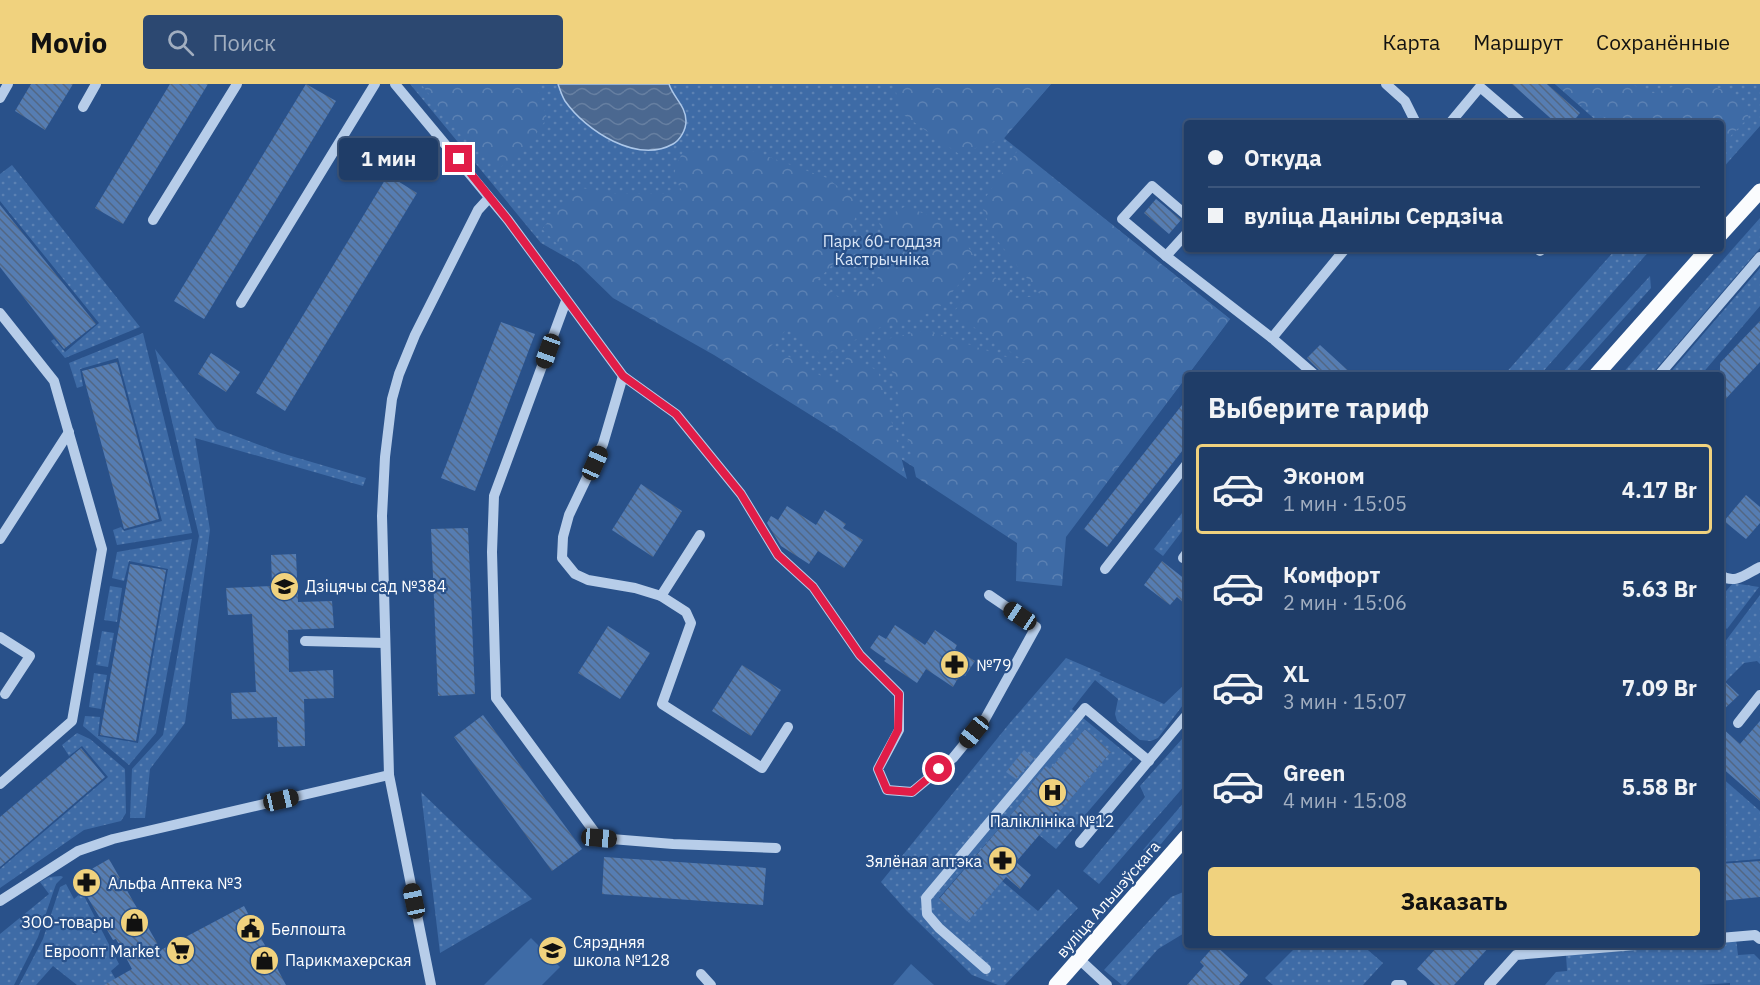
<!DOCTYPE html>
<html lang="ru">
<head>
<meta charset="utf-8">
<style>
	:root { --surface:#1f3d68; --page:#2c4871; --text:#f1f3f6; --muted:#a1aec0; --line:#3c567c; --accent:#f0d27e }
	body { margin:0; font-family:"IBM Plex Sans",sans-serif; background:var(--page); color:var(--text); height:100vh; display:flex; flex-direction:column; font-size:22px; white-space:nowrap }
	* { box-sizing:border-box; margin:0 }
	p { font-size:20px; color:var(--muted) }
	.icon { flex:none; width:33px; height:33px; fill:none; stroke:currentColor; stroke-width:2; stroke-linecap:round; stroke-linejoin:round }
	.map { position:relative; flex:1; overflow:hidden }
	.side { position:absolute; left:1184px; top:288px; width:540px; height:576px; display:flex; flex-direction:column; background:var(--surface); border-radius:6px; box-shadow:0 2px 4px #0004,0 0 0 2px var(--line) }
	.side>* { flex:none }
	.guide { position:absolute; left:1184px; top:36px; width:540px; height:132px; border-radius:6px; box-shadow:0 2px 4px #0004,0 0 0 2px var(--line); display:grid; align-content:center; height:132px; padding:0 24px; background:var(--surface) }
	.end { position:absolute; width:27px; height:27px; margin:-14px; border:8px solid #e11d48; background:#fff; box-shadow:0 0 0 3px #fff }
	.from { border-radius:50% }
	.bubble { position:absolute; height:42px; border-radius:6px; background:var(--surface); box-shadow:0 2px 4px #0004,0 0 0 2px var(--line); font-size:20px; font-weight:700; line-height:42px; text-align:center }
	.car { position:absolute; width:18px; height:36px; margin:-18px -9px; border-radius:8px; box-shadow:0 0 4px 2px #0007; background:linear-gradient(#222 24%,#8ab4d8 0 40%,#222 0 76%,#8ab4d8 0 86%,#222 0) }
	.guide b { display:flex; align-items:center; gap:21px; height:57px; font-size:22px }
	.guide b+b { border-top:2px solid var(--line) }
	.guide i { width:15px; height:15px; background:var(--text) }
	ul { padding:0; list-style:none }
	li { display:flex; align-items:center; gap:18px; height:90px; margin:0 12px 9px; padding:0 12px; border:3px solid transparent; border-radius:6px }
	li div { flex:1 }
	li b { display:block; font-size:22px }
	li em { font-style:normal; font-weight:700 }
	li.on { border-color:var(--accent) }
	li>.icon { width:54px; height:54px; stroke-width:1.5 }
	h2 { padding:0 24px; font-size:27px; line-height:72px }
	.cta { display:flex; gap:12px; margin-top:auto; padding:12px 24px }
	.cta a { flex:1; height:69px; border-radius:6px; background:var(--accent); color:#111; font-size:24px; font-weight:700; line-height:69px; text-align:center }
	header { display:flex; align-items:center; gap:36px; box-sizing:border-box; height:84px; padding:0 30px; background:var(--accent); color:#111 }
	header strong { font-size:28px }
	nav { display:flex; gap:33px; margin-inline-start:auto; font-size:21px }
	.search { width:420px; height:54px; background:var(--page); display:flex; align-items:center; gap:15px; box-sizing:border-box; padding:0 21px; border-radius:6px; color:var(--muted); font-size:22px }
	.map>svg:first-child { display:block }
</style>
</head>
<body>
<header>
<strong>Movio</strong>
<div class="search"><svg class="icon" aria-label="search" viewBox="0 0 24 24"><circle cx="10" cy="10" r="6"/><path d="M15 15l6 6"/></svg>Поиск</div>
<nav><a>Карта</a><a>Маршрут</a><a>Сохранённые</a></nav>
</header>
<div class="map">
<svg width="1760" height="901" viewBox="0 0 1760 901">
	<defs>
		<pattern id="green-dots" width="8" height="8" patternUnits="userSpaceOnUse" patternTransform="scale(1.5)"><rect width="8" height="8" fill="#3e6ba6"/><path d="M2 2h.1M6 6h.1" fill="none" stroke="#5b81b3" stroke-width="1.8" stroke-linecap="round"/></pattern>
		<pattern id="forest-crowns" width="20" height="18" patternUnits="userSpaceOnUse" patternTransform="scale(1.5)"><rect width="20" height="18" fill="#3e6ba6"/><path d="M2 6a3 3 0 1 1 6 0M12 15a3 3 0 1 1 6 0" fill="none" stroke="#5b81b3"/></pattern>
		<pattern id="water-waves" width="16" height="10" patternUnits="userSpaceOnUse" patternTransform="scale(1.5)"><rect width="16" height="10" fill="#4b6890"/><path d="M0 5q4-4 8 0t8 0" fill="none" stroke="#667fa1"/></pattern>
		<pattern id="building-back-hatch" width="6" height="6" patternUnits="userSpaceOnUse" patternTransform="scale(1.5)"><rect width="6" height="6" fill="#567db2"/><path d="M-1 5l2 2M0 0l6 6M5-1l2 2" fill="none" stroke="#526784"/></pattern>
	</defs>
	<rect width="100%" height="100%" fill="#29518a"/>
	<g fill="url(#green-dots)">
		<path d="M410,0H1051L1004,54L1230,235L1051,471L745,275L541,159Z"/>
		<path d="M1555,0H1760V42L1721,86L1720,39H1599Z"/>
		<path d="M12,81L140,243L65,274L51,257L54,255L65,268L99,239L0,117V90Z"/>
		<path d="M1760,134V164L1651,291H1621Z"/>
		<path d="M1616,165H1651L1540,291H1504Z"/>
		<path d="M1760,184V222L1701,291H1668Z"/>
		<path d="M1650,192L1651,204L1573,291H1560Z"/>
		<path d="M143,249L192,449L117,461L113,446L121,443L124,447L162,437L118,274L80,285L83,302L77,304L69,279Z"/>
		<path d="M155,265L217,345L281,369L366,394L363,402L195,354L210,446L185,639L150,685L145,734H130L132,685L163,651L199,452Z"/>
		<path d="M1186,424V442L1163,472L1154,465Z"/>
		<path d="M192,455L156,649L129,681L83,642L85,632L100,633L98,652L138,659L168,485L129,477L124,497L112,494L117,468Z"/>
		<path d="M1733,499L1759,503L1727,545L1721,540V513Z"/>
		<path d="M110,502L122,504L117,538L104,536Z"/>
		<path d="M1760,511V580L1757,577L1744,579L1725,598L1721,595V563Z"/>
		<path d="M102,547L114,549L108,583L96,581Z"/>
		<path d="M1066,574L1101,589L1099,591L1164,620L1186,599V617L1158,654L1151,657L1140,656L1117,637L1115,630L1118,615L1095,596L1072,625L1133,675L1056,765L1039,751L1111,668L1085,645L939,814L967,838L1002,797L1038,827L1058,805L1078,824L1005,901H998L972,891L906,826L881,798L1009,640Z"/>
		<path d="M94,589L107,591L101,625L89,623Z"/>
		<path d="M77,649L90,655L125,685L126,729L121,737L84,746L0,804V785L108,693L82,662L69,672L62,661Z"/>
		<path d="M1182,655H1186V700L1099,800L1083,787L1145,713L1140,702Z"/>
		<path d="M1721,693L1760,727V775L1721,778Z"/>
		<path d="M421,708L532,815L440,869Z"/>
		<path d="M1186,716V730L1151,772L1143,766Z"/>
		<path d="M61,792L63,793L56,800L38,853L14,901H0V850L49,810L40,798L49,793Z"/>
		<path d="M66,800L74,815L82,808L119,880L111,887L119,901H77L53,882L36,901H19L43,855L60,803Z"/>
		<path d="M1186,807V848L1158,865L1126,901H1122L1104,886L1171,813Z"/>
		<path d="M1736,855L1738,871L1754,870L1760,876V901H1730V899L1699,901H1545L1556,888L1567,887L1566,870L1666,861H1720L1721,856Z"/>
		<path d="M1298,861H1362L1383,879L1363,901H1273L1265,894Z"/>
	</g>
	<g fill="url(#forest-crowns)">
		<path d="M421,0H536L547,34L528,62L497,86L458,48Z"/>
		<path d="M894,0H1051L1004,54L959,70L901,29Z"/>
		<path d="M1555,0H1630L1654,9L1681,0H1652H1729L1707,1L1733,9L1749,33L1721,62L1720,39H1616L1578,20Z"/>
		<path d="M685,64L752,67L827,94L859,119L847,165L818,196L838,213L873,203L886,176L879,137L906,122L955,143L978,178L936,227L881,243L823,272L789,243L771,262L838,302L847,270L878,287L907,395L841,350L714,271L613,214L542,145L577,103L614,110H672L682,107C670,87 675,84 685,64Z"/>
		<path d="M1018,66L1230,235L1066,453L1062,502L1016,497L1017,459L916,393L894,292L878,257L926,246L1030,281L953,229L988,186L1016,214L1041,212L993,151L981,120Z"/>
	</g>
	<g fill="#3e6ba6">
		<path d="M531,854L560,883L542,901H484Z"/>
		<path d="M911,880L934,901H893Z"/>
	</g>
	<path fill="url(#water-waves)" stroke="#acc7e9" stroke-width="1.5" d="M558,0H669C673,13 686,22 686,37C686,46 680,56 673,60C637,80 586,47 565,17C562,12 560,6 558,0Z"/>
	<g fill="url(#building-back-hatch)">
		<path d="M31,0H73L45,46L15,27Z"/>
		<path d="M170,0H208L123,140L95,124Z"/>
		<path d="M306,0L336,17L204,235L174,217Z"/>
		<path d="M1512,0H1547L1580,29L1572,39H1556Z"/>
		<path d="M388,91L417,109L285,327L256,309Z"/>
		<path d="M1156,115L1181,136L1169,150L1144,129Z"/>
		<path d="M0,121L96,240L64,265L0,183Z"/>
		<path d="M1760,237V278L1720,321V279Z"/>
		<path d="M501,238L535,250L475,407L441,394Z"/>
		<path d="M1320,261L1353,291H1325L1322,289L1307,274Z"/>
		<path d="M211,269L240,288L226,308L198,290Z"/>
		<path d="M117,278L159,435L124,445L82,287Z"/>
		<path d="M1186,316V362L1107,463L1084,445Z"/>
		<path d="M641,400L682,427L653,473L612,446Z"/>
		<path d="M1746,411L1760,423V439L1746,455L1724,437Z"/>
		<path d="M787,422L816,441L825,426L846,440L843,444L863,456L844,484L818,467L809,480L781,462L767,439L771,432L778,436Z"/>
		<path d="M468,444L475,610L438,612L431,445Z"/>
		<path d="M296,470L298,518L332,517L334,544L288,546L289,588L333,586L334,614L304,615L305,662L278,663L277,633L232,635L231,609L256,608L252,530L228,531L226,504L272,502L271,471Z"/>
		<path d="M1162,477L1186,496V521L1177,513L1170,521L1144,501Z"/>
		<path d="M130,480L166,486L136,657L100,651Z"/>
		<path d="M895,541L925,561L935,546L957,561L955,565L975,577L965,592L961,589L953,603L926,585L917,599L884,577L886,575L870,564L879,551L886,555Z"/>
		<path d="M608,542L650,569L620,615L578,589Z"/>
		<path d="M742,581L781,606L751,652L712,627Z"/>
		<path d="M1720,593L1739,611L1720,629Z"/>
		<path d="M483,631L582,765L552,787L454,653Z"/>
		<path d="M1760,637V717L1720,682V642L1740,660Z"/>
		<path d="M1085,645L1111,668L1016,778L1031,791L1020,805L1006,793L967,838L939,815L1032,706L1028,704L1046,682L1050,685Z"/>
		<path d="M81,664L105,693L0,783V733Z"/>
		<path d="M1024,666L1034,674L1016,695L1006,688Z"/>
		<path d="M604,773L766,784L763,821L602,810Z"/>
		<path d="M109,775L161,866L244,822L286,901H104L132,885L116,855L113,856L76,794Z"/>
		<path d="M1760,777V813L1720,817V780Z"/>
		<path d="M1215,861L1248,891L1239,901H1187L1204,882L1200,878Z"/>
		<path d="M1439,861H1491L1454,901H1435L1417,885Z"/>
	</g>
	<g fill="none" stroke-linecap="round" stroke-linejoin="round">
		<g stroke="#b7cde9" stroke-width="10">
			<path d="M395,0L508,136L623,292L676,330L741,410L778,471L813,503L860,571L899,610V646L878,685L887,706L912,708L953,674L985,635L1036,543L989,511"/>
			<path d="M1386,0L1405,17L1416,39"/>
			<path d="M0,14L8,0"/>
			<path d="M83,23L96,0"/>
			<path d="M1450,39L1480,3L1522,39"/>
			<path d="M1186,131L1152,102L1122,135L1166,172L1272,254"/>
			<path d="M153,136L237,0"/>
			<path d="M1538,165L1540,167L1542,165"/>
			<path d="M1166,172L1186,150"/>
			<path d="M566,217L494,412L492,468L496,614L599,754L673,760L776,764"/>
			<path d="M241,219L375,0"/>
			<path d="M0,229L54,297L102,465L72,637L0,700"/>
			<path d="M1315,291L1272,254L1345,165"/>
			<path d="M1659,291L1760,173"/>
			<path d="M623,292L603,360L569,431L563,453L562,474L575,490L588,496L635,504L661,512L686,528L691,539L662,620L762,684L788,643"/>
			<path d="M0,455L69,348"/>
			<path d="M1183,474L1186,470"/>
			<path d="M1105,485L1186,381"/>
			<path d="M1720,491C1735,501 1746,490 1760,483"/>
			<path d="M661,512L700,451"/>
			<path d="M0,553L30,572L5,610"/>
			<path d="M305,557L385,559"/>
			<path d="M1738,639L1760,611"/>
			<path d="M1080,759L1185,633L1186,635"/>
			<path d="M0,817L78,767L113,755L389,691"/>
			<path d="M1720,854L1755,851L1760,855"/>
			<path d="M1079,875L1107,901"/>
			<path d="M986,885L939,844L927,830L926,814L1085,624L1149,677"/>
			<path d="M701,890L711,901"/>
			<path d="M431,901L389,691L382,432L385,373L392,315L399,290L415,251L478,126L489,114"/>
			<path d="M1396,901H1402"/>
			<path d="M1489,901L1516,871L1635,861"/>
		</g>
		<g stroke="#fafcfe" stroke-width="15">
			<path d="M1720,151L1760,107"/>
			<path d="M1596,291L1708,165"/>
			<path d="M1056,901L1186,753"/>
		</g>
	</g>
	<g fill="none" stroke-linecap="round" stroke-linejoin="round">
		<path stroke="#e11d48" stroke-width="8" d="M459,75L508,136L623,292L676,330L741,410L778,471L813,503L860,571L899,610L898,646L878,685L887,706L912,708L939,685"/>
	</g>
	<defs>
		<symbol id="school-disc" viewBox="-11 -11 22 22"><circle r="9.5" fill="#f0d27e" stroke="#29518a"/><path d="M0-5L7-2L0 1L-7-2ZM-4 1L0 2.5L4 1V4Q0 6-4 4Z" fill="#111"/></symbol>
		<symbol id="pharmacy-disc" viewBox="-11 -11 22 22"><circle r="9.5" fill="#f0d27e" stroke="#29518a"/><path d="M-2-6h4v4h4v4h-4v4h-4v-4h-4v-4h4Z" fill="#111"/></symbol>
		<symbol id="hospital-disc" viewBox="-11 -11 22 22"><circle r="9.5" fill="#f0d27e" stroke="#29518a"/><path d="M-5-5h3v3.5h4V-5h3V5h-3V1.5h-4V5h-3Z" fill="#111"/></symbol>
		<symbol id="shop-disc" viewBox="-11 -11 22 22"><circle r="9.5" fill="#f0d27e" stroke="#29518a"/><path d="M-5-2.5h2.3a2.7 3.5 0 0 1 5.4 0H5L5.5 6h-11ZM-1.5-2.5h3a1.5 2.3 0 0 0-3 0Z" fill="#111"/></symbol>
		<symbol id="civic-disc" viewBox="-11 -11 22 22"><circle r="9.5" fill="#f0d27e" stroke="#29518a"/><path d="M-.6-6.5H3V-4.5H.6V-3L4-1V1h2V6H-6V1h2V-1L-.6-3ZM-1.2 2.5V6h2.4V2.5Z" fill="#111"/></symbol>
		<symbol id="supermarket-disc" viewBox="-11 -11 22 22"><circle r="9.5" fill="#f0d27e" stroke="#29518a"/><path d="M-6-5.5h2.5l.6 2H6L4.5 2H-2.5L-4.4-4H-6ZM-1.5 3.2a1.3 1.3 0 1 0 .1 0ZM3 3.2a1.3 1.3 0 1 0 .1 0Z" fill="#111"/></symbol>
	</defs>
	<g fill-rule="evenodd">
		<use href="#school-disc" x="268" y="486" width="33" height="33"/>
		<use href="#pharmacy-disc" x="938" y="564" width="33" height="33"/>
		<use href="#hospital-disc" x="1036" y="692" width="33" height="33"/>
		<use href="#pharmacy-disc" x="986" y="760" width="33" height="33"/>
		<use href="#pharmacy-disc" x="70" y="782" width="33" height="33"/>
		<use href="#shop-disc" x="118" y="822" width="33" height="33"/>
		<use href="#civic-disc" x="234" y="828" width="33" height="33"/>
		<use href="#supermarket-disc" x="164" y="850" width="33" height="33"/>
		<use href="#school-disc" x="536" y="850" width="33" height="33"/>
		<use href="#shop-disc" x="248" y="860" width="33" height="33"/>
	</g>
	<g text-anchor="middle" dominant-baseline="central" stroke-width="4.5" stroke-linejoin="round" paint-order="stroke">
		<g font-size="16" fill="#dbe7f7" stroke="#29518a">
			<text x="882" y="157">Парк 60-годдзя<tspan x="882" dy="18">Кастрычніка</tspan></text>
		</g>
		<g font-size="16" fill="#fff" stroke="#29518a" text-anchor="start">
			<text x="305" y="502">Дзіцячы сад №384</text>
			<text x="976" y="581">№79</text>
			<text x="1052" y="737" text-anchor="middle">Паліклініка №12</text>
			<text x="982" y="777" text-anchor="end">Зялёная аптэка</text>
			<text x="108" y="799">Альфа Аптека №3</text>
			<text x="114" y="838" text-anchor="end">ЗОО-товары</text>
			<text x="271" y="845">Белпошта</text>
			<text x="573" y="858">Сярэдняя<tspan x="573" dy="18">школа №128</tspan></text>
			<text x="160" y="867" text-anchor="end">Евроопт Market</text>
			<text x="285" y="876">Парикмахерская</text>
		</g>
		<g font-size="16" fill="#fff" stroke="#29518a">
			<text transform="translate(1108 815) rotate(-49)">вуліца Альшэўскага</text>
		</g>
	</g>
</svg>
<i class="end from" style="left:939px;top:685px"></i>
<i class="end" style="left:459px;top:75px"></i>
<div class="bubble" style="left:339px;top:54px;width:99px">1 мин</div>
<i class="car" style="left:548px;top:267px;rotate:200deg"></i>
<i class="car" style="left:595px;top:379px;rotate:24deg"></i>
<i class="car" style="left:1020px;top:532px;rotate:304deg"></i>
<i class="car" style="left:974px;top:648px;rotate:219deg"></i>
<i class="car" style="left:281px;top:716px;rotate:77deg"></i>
<i class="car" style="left:599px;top:754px;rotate:95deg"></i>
<i class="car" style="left:414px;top:817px;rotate:348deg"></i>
<div class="guide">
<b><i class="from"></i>Откуда</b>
<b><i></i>вуліца Данілы Сердзіча</b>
</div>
<section class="side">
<h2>Выберите тариф</h2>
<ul>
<li class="on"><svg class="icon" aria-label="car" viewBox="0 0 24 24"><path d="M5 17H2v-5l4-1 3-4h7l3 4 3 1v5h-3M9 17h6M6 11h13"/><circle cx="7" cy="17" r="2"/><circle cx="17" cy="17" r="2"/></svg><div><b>Эконом</b><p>1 мин · 15:05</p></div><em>4.17 Br</em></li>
<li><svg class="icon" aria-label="car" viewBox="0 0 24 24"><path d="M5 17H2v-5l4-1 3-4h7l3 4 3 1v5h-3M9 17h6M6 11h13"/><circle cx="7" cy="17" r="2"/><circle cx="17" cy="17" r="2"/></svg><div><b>Комфорт</b><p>2 мин · 15:06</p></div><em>5.63 Br</em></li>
<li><svg class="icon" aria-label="car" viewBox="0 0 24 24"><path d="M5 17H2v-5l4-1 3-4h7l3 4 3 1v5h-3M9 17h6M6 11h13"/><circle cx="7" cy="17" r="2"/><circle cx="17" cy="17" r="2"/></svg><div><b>XL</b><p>3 мин · 15:07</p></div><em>7.09 Br</em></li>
<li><svg class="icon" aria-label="car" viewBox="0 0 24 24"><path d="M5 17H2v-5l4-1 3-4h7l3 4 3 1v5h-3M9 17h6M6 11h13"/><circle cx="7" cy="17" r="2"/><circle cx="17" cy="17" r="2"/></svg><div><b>Green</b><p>4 мин · 15:08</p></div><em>5.58 Br</em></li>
</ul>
<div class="cta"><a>Заказать</a></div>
</section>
</div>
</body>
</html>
